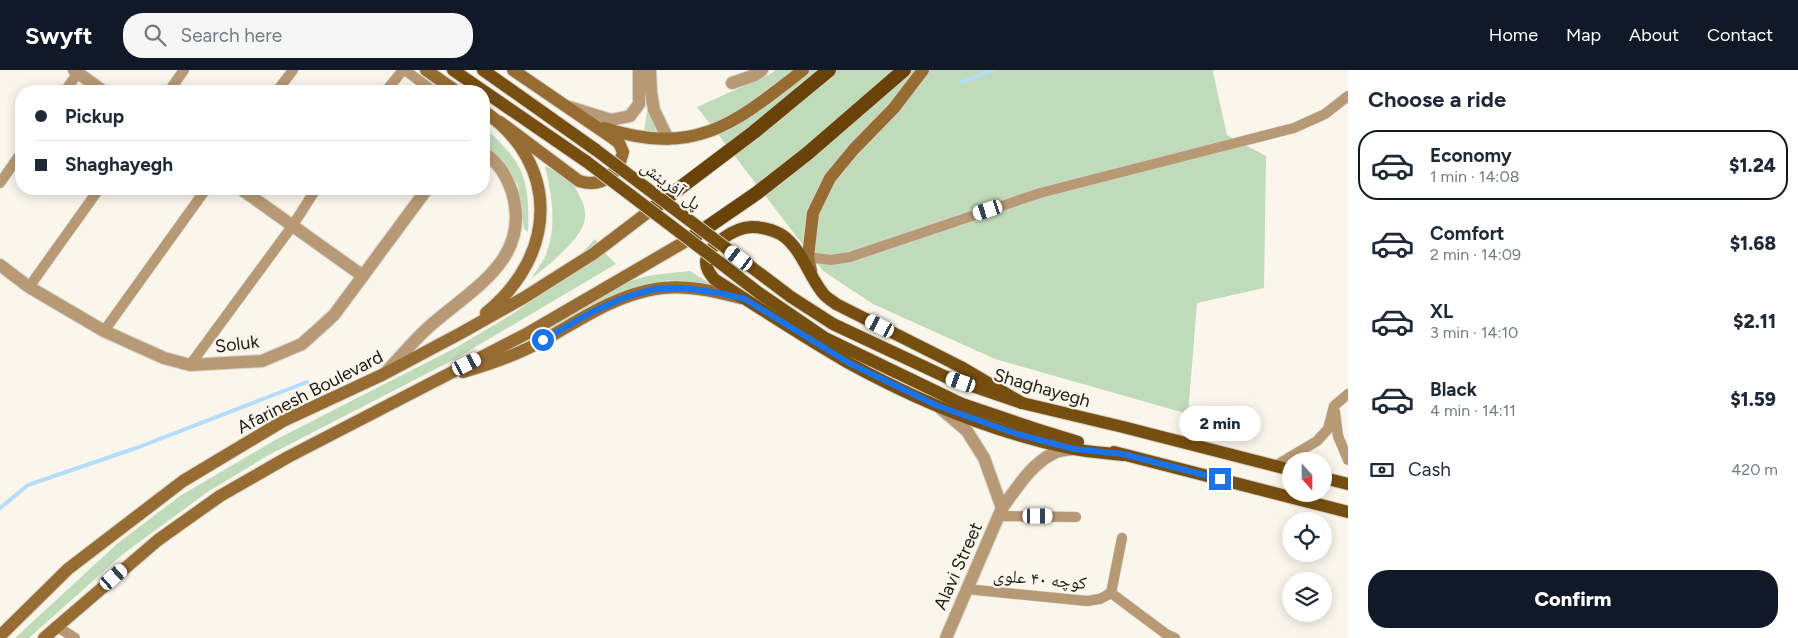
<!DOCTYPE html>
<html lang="en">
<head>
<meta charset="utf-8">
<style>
	:root { --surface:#fff; --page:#f6f6f7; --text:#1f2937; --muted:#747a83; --line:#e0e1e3; --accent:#111827 }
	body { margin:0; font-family:Figtree,"Noto Naskh Arabic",sans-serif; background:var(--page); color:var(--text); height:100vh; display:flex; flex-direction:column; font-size:19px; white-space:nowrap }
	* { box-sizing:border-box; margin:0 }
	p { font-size:16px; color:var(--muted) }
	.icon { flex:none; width:28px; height:28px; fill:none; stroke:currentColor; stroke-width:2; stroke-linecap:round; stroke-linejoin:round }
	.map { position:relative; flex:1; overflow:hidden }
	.panel { display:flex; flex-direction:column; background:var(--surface); width:450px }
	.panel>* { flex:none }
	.hud { position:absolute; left:15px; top:15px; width:475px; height:110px; border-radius:20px; box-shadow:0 2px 12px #0003; display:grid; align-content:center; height:110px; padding:0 20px; background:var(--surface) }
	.needle { width:32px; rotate:159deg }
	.controls { position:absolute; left:1282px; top:382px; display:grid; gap:10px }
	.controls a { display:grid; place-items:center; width:50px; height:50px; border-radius:50%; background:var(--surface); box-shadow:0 2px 12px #0003; font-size:25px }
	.end { position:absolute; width:22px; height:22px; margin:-11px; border:6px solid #1a73e8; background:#fff; box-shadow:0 0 0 2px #fff }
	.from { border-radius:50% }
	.bubble { position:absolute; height:35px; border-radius:18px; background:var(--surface); box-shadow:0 2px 12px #0003; font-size:16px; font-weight:800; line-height:35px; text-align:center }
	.car { position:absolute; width:15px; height:30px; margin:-15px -8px; border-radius:6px; box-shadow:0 0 4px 1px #0007; background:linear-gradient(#fff 24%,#345 0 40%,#fff 0 76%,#345 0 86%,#fff 0) }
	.hud b { display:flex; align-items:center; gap:18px; height:48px; font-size:19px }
	.hud b+b { border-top:1px solid var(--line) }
	.hud i { width:12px; height:12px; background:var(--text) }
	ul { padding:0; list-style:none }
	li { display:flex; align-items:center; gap:15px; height:70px; margin:0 10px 8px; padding:0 10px; border:2px solid transparent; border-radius:20px }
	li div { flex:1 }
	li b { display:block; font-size:19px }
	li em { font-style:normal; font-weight:800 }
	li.on { border-color:var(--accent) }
	li>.icon { width:45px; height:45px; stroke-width:1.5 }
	h2 { padding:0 20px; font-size:22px; line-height:60px }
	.pay { display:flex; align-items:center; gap:12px; height:55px; padding:0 20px; font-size:19px }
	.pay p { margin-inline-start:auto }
	.cta { display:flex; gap:10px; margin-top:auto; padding:10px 20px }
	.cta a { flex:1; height:58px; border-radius:20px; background:var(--accent); color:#fff; font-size:20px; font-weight:800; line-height:58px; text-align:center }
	header { display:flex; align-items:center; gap:30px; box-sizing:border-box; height:70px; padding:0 25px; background:var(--accent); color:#fff }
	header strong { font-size:24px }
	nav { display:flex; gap:28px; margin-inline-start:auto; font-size:18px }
	.search { width:350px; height:45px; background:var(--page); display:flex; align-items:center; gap:12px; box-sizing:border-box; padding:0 18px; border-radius:20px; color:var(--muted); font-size:19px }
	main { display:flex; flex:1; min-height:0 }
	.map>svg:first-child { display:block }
</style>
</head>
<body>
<header>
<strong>Swyft</strong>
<div class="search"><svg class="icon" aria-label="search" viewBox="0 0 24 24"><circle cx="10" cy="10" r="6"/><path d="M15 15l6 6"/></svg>Search here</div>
<nav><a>Home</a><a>Map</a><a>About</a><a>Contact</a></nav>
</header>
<main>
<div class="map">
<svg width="1348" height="568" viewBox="0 0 1348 568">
	<rect width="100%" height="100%" fill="#fbf6ec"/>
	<g fill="#c0dbba">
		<path d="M775,0H1214L1213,2L1227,65L1266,86L1264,218L1197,233L1188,344L995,289L873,234L823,201L697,37L772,3Z"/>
		<path d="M648,35L658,68L643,69Z"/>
		<path d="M484,57C524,93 530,109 528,162L524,159L518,115L503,91L484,76Z"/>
		<path d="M545,96C567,106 571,107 581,129C584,135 586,142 585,148C583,169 547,196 531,209C535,202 540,196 544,189C558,159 552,126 545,96Z"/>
		<path d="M595,169L605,183L616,194L455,289L267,386L209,421L123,484L29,568H15L118,473L180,426L275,370L457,277L511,245L550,218Z"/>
		<path d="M690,201L711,214L668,210L624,222L528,274V271C561,251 593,227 629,212C646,204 672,203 690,201Z"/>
	</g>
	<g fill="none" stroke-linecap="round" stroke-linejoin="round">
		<g stroke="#b3ddfa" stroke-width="4">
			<path d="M962,12L993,0"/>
			<path d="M0,438L28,415L139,377L307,312"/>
		</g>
		<defs>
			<g id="minor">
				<path d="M405,0L433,21"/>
				<path d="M65,21L80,0"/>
				<path d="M169,21L184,0"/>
				<path d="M277,21L293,0"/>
				<path d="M386,21L403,0"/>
				<path d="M0,113L21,83"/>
				<path d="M808,187L831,190L850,187L1040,123L1294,58L1325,44L1348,26"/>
				<path d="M29,217L99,119"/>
				<path d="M104,261L206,119"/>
				<path d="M190,295L293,155L316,119"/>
				<path d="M1335,342L1338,366L1348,390"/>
				<path d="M1275,396L1317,371L1328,359L1334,336L1348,324"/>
				<path d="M1000,446L1076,447"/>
				<path d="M966,519L1087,531L1100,529L1111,523"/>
				<path d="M1111,523L1166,564L1175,568"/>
				<path d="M1111,523L1122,468"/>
				<path d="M56,556L75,568"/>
			</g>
			<g id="tertiary">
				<path d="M74,0L103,21"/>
				<path d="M650,0L651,22L654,40L668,69"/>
				<path d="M732,13L755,5L762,0"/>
				<path d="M569,37L611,50L630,46L639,34V0"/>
				<path d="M241,119L363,206"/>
				<path d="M0,195L29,217L104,261L164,288L190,295L262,291L302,274L334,245L427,119"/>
				<path d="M386,302C401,286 415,269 431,255C473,218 532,189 512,122C506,105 499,93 484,83"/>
				<path d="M940,338L967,361L984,388L1002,438C1017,418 1031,394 1054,383C1059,380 1067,380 1073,379"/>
				<path d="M946,568L1002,438"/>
			</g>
			<g id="secondary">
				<path d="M426,0L456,21"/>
				<path d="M484,41C561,95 557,185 486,243"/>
				<path d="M500,52L579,111C602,118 618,105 623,82L619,73L611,67L513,0"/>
				<path d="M604,58C696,87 734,54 803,0"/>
				<path d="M811,201L808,187L813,143L830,108L854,79L894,38L923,0"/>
				<path d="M463,302C491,294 519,284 544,270C580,250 614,226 655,219C684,214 714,221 741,228"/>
				<path d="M0,566L68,499L183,411L283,351L384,304L461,263L525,227L593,184L656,136"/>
				<path d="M44,568L158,470L220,426L288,387L528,263L693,167"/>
			</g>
			<g id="primary">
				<path d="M453,0L587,92"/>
				<path d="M483,0L596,80"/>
				<path d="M726,178L791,227L833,254L946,307L1022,333L1123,357L1291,400"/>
				<path d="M715,189L759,223L825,268L962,334L1036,359L1078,372"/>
				<path d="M1022,333L961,297L836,234C831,230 825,227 822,222C808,204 801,178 782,165C774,160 761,157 752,157C736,157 707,175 706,192C706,199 710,204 714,209C758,237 802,266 847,292C916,330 996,363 1073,379C1089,382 1106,383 1123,385"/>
				<path d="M1114,382L1348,442"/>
				<path d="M1324,408L1348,414"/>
			</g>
			<g id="trunk">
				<path d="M656,136L754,62L829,0"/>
				<path d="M693,167L757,123L808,83L904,0"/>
			</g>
		</defs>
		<use href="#minor" stroke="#d7d3ca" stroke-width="11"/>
		<use href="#tertiary" stroke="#d7d3ca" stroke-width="14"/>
		<use href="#secondary" stroke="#d7d3ca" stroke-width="14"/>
		<use href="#primary" stroke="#d7d3ca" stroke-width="14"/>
		<use href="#trunk" stroke="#d7d3ca" stroke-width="15"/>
		<use href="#minor" stroke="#b79975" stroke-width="10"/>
		<use href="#tertiary" stroke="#b79975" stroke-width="12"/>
		<use href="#secondary" stroke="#966c32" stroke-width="12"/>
		<use href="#primary" stroke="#764e0f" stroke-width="12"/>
		<use href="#trunk" stroke="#684208" stroke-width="14"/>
		<defs>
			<g id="primary-bridge">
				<path d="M596,80L726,178"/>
				<path d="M587,92L715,189"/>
			</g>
		</defs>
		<use href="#primary-bridge" stroke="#d7d3ca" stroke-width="14" stroke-linecap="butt"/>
		<use href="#primary-bridge" stroke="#764e0f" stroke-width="12"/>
	</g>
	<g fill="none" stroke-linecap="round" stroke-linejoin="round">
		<path stroke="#1a73e8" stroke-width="6" d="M543,270L592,242L621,229L639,223L655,219L684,218L720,223L745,229L849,293L938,336L1017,364L1074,379L1123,384L1220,409"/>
	</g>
	<g text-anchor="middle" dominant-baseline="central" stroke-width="4.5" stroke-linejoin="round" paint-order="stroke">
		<g font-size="18" fill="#1d1c18" stroke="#fbf6ec">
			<text transform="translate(671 115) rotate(37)">پل آفرینش</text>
			<text transform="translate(237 274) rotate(-7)">Soluk</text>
			<text transform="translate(1042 318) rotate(16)">Shaghayegh</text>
			<text transform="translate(310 322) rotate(-27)">Afarinesh Boulevard</text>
			<text transform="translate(958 496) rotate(-66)">Alavi Street</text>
			<text transform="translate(1040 509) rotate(5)">کوچه ۴۰ علوی</text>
		</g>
	</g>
</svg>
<div class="controls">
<a><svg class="needle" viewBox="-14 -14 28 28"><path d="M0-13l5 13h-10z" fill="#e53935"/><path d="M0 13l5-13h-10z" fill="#747a83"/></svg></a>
<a><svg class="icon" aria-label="locate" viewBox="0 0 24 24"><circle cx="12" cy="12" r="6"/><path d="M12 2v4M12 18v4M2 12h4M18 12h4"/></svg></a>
<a><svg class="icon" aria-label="layers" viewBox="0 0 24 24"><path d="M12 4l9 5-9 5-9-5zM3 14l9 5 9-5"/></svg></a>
</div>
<i class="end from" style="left:543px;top:270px"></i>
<i class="end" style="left:1220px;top:409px"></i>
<div class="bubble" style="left:1179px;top:336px;width:82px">2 min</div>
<i class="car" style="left:988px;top:140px;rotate:252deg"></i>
<i class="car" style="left:739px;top:188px;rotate:307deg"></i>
<i class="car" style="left:880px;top:256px;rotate:297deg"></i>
<i class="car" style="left:467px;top:294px;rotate:63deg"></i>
<i class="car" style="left:961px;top:312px;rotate:289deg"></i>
<i class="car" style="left:1038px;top:446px;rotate:90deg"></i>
<i class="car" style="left:114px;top:507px;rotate:49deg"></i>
<div class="hud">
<b><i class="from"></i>Pickup</b>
<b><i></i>Shaghayegh</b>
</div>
</div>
<section class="panel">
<h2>Choose a ride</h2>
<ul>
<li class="on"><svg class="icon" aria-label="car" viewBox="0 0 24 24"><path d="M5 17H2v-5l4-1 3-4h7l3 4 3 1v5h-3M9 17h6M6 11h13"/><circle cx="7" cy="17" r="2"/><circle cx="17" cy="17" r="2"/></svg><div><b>Economy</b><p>1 min · 14:08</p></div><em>$1.24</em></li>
<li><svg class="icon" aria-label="car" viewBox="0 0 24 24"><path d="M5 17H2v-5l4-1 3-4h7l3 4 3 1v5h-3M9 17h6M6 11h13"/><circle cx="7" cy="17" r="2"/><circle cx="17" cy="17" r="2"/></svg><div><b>Comfort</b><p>2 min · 14:09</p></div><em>$1.68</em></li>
<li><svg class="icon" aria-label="car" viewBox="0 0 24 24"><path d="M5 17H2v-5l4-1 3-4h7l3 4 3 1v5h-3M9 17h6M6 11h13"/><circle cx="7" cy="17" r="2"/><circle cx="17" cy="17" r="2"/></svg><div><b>XL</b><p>3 min · 14:10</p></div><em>$2.11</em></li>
<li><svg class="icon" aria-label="car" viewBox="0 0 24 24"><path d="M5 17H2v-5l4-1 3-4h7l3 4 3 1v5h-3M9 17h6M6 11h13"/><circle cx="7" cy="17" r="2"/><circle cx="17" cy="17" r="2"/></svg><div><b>Black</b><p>4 min · 14:11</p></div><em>$1.59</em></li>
</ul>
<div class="pay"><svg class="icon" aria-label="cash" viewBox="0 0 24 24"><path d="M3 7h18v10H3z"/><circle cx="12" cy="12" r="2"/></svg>Cash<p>420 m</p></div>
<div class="cta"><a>Confirm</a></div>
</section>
</main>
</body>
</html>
